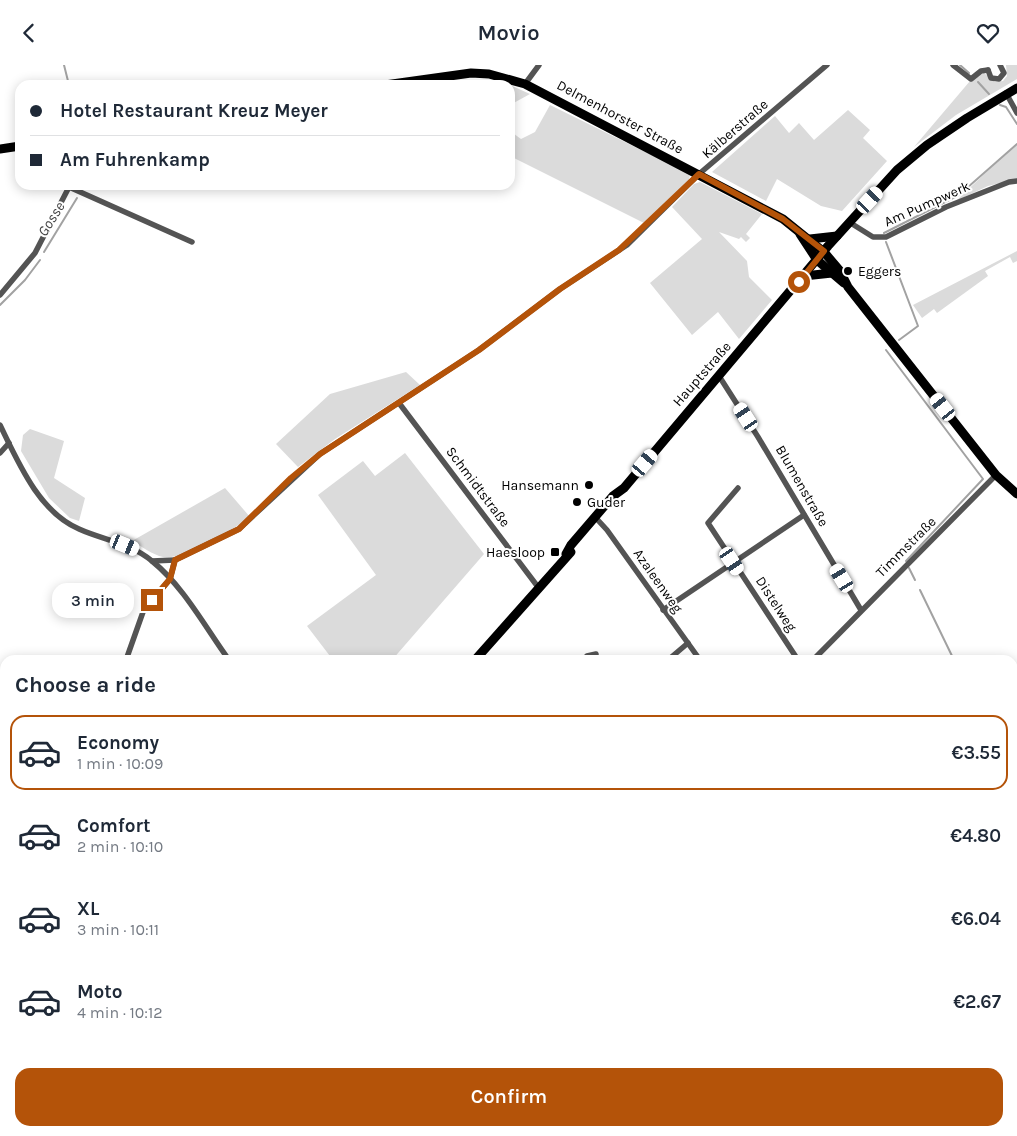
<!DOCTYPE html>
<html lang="en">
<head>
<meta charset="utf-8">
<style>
	:root { --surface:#fff; --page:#f2f2f3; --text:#1f2937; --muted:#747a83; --line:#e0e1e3; --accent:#b45309 }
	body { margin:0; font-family:Karla,sans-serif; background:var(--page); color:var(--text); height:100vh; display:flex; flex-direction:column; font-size:19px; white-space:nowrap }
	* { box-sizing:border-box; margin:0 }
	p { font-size:16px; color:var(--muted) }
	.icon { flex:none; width:28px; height:28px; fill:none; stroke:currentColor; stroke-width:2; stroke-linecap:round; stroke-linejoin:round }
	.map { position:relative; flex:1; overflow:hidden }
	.panel { position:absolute; left:0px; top:590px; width:1018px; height:481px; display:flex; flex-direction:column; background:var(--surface); border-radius:15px 15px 0 0; box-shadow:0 2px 12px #0003 }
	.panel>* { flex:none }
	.guide { position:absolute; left:15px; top:15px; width:500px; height:110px; border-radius:15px; box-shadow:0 2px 12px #0003; display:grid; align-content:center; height:110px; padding:0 15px; background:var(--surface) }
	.end { position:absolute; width:22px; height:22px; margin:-11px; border:6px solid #b45309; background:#fff; box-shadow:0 0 0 2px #fff }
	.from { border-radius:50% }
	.bubble { position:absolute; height:35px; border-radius:15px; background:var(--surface); box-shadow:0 2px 12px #0003; font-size:16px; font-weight:600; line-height:35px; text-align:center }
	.car { position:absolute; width:15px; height:30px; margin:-15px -8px; border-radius:6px; box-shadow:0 0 4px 1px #0007; background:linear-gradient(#fff 24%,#345 0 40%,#fff 0 76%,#345 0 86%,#fff 0) }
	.guide b { display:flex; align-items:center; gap:18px; height:48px; font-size:19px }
	.guide b+b { border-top:1px solid var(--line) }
	.guide i { width:12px; height:12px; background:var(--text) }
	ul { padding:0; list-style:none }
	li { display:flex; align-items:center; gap:15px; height:75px; margin:0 10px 8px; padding:0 5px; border:2px solid transparent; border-radius:15px }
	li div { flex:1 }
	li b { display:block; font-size:19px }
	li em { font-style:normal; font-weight:600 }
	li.on { border-color:var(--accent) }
	li>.icon { width:45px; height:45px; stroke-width:1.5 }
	h2 { padding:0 15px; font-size:22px; line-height:60px }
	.primary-button { display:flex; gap:10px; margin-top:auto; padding:10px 15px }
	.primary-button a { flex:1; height:58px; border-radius:15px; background:var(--accent); color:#fff; font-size:20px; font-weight:600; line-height:58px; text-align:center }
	header { display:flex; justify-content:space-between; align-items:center; height:65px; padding:0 15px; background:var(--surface); font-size:22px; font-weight:600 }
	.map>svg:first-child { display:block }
</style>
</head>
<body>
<header><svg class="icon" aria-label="back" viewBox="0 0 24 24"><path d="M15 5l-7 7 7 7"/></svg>Movio<svg class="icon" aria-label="heart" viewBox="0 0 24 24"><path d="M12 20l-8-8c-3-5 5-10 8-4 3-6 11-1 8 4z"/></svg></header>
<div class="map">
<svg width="1017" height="1071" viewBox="0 0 1017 1071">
	<rect width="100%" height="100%" fill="#fff"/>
	<g fill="#dbdbdb">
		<path d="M1006,0H1017V14L956,50L914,82L970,16L984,8L995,17L1003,16L1007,11Z"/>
		<path d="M473,15L509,20H454L453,16Z"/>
		<path d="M510,20L530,29L510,40Z"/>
		<path d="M550,40L690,109L689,116L644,158L510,91V66L521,74L535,67Z"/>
		<path d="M848,45L870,65L863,73L887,96L842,146L821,141L777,114L766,136L712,107L775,51L789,68L799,58L814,75Z"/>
		<path d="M1017,78V114L988,121L956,136Z"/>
		<path d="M700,117L762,149L746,169L750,173L746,177L741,172L739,174L719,167L747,196L749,212L772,235L739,274L718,247L692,270L650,218L702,174L672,142L694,119Z"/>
		<path d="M1017,186V196L1013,198L1010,192L985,206L988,211L937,248L934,244L922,253L913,240Z"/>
		<path d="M406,307L420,320L335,374L298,402L276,379L330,329Z"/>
		<path d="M30,364L64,376L54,413L85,433L79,456L70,453L49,433L21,386L23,370Z"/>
		<path d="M405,388L484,489L392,595H353L351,593L348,595H333L307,561L376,510L318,430L363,396L375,411Z"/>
		<path d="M225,423L250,452C230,466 187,495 163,492C153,490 141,481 132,476Z"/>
		<path d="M227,1066H364L365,1071H227Z"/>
	</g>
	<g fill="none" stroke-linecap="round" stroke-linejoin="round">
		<g stroke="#a2a2a2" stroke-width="2">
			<path d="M64,0L69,20"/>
			<path d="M960,0L969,8"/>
			<path d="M978,17L989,29"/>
			<path d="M1000,40L1006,42L1017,59"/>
			<path d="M884,168L959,130L1017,79"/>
			<path d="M886,177L918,261L899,275"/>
			<path d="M44,187L77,133"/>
			<path d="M0,240L25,215L40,195"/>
			<path d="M886,285L983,414L906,496"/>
			<path d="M909,503L915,515"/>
			<path d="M920,525L954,595"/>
			<path d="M1012,717L1017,726"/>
			<path d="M1012,887L1017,886"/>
			<path d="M351,1066L352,1071"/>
		</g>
		<g stroke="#545454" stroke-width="5.5">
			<path d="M953,0L971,14L981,6L988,5"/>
			<path d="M988,5L991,13L999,14L1004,8L1000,0"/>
			<path d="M525,19L539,0"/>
			<path d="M1006,28L1017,48"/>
			<path d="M849,157L873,172H886L946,142L1009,117L1017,116"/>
			<path d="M0,230L35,188L69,122L192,177"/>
			<path d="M719,311L758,372L861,545"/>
			<path d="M399,338L538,522"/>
			<path d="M0,360C18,397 39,447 79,464C103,475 131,478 152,496C184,522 205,562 229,595"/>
			<path d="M0,388L9,378"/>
			<path d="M738,423L708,458L798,595"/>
			<path d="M595,452L607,465L700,595"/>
			<path d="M152,496L175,495"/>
			<path d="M663,545L804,450"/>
			<path d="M126,595L143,547L170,514L175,495L239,464L320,389L479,285L560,224L627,180L699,109L827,0"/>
			<path d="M583,595L587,591L596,589"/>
			<path d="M668,595L688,578"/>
			<path d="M813,595L996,410"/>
			<path d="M1012,892L1017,891"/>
			<path d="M0,994L5,988"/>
			<path d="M0,1011L5,1012"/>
			<path d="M87,1066L93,1071"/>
			<path d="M200,1066V1071"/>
			<path d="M499,1066L501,1071"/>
			<path d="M575,1066L578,1071"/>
			<path d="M142,1071L146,1066"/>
			<path d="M421,1071L437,1066"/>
		</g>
		<g stroke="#000" stroke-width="9">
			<path d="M385,20L471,8L489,9L525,19L783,154L824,187L840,206L848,222L996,410L1017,429"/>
			<path d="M0,84L20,81"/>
			<path d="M800,169L817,195L844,218"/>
			<path d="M810,174L837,171"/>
			<path d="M804,211L832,208"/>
			<path d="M566,489L571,480L613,431L624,423L828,181L897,105L927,80L967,53L1017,23"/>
			<path d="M475,595L571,487"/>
			<path d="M67,1071L71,1066"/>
		</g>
	</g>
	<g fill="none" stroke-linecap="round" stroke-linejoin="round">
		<path stroke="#b45309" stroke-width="6" d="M152,535L170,514L175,495L239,464L291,413L320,389L479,285L560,224L619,185L699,109L783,154L824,186L799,217"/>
	</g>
	<g fill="#000" stroke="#fff" stroke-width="2">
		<circle cx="848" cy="206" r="5"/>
		<circle cx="589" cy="420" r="5"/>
		<circle cx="577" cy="437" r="5"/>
		<rect x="550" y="482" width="10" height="10" rx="2.5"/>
	</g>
	<g text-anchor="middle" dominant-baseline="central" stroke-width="4" stroke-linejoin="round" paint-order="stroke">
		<g font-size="14" fill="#000" stroke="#fff">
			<text transform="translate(620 52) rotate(28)">Delmenhorster Straße</text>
			<text transform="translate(735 64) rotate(-41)">Kälberstraße</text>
			<text transform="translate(927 139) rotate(-24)">Am Pumpwerk</text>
			<text transform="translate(702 309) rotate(-49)">Hauptstraße</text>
			<text transform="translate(802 421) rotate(60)">Blumenstraße</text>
			<text transform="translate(478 422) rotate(53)">Schmidtstraße</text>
			<text transform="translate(906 482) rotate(-45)">Timmstraße</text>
			<text transform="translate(658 516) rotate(55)">Azaleenweg</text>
			<text transform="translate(776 539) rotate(57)">Distelweg</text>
		</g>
		<g font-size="14" fill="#000" stroke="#fff" text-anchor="start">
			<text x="858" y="206">Eggers</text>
			<text x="579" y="420" text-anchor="end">Hansemann</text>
			<text x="587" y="437">Guder</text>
			<text x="545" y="487" text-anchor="end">Haesloop</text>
		</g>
		<g font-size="15" font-style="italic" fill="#434343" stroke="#fff">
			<text transform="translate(51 154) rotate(-58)">Gosse</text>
		</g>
	</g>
</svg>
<i class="end from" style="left:799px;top:217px"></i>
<i class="end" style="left:152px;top:535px"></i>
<div class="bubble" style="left:52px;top:518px;width:82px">3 min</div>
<i class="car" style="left:870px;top:135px;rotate:43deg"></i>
<i class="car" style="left:943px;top:342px;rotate:322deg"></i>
<i class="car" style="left:746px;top:352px;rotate:327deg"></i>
<i class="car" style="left:645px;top:398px;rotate:40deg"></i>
<i class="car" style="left:125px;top:480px;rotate:112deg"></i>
<i class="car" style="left:732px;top:496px;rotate:146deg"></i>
<i class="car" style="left:842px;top:513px;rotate:329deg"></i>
<div class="guide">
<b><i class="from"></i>Hotel Restaurant Kreuz Meyer</b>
<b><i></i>Am Fuhrenkamp</b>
</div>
<section class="panel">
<h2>Choose a ride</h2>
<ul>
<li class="on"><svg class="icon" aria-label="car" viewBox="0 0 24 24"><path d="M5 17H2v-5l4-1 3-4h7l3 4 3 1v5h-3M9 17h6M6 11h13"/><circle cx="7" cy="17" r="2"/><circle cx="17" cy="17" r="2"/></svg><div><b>Economy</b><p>1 min · 10:09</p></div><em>€3.55</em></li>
<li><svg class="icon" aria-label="car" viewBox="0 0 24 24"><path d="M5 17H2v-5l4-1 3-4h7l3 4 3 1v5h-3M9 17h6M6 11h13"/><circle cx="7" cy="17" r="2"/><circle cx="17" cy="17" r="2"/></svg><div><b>Comfort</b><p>2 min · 10:10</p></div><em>€4.80</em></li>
<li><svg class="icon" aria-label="car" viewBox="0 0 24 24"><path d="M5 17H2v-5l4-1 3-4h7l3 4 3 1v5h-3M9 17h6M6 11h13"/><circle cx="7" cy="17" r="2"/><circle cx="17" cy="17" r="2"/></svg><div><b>XL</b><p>3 min · 10:11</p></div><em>€6.04</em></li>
<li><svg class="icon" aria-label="car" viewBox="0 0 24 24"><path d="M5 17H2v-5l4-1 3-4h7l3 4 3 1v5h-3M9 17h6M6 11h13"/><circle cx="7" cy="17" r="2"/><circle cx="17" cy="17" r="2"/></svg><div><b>Moto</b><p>4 min · 10:12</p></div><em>€2.67</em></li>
</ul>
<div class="primary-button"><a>Confirm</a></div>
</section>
</div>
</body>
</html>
